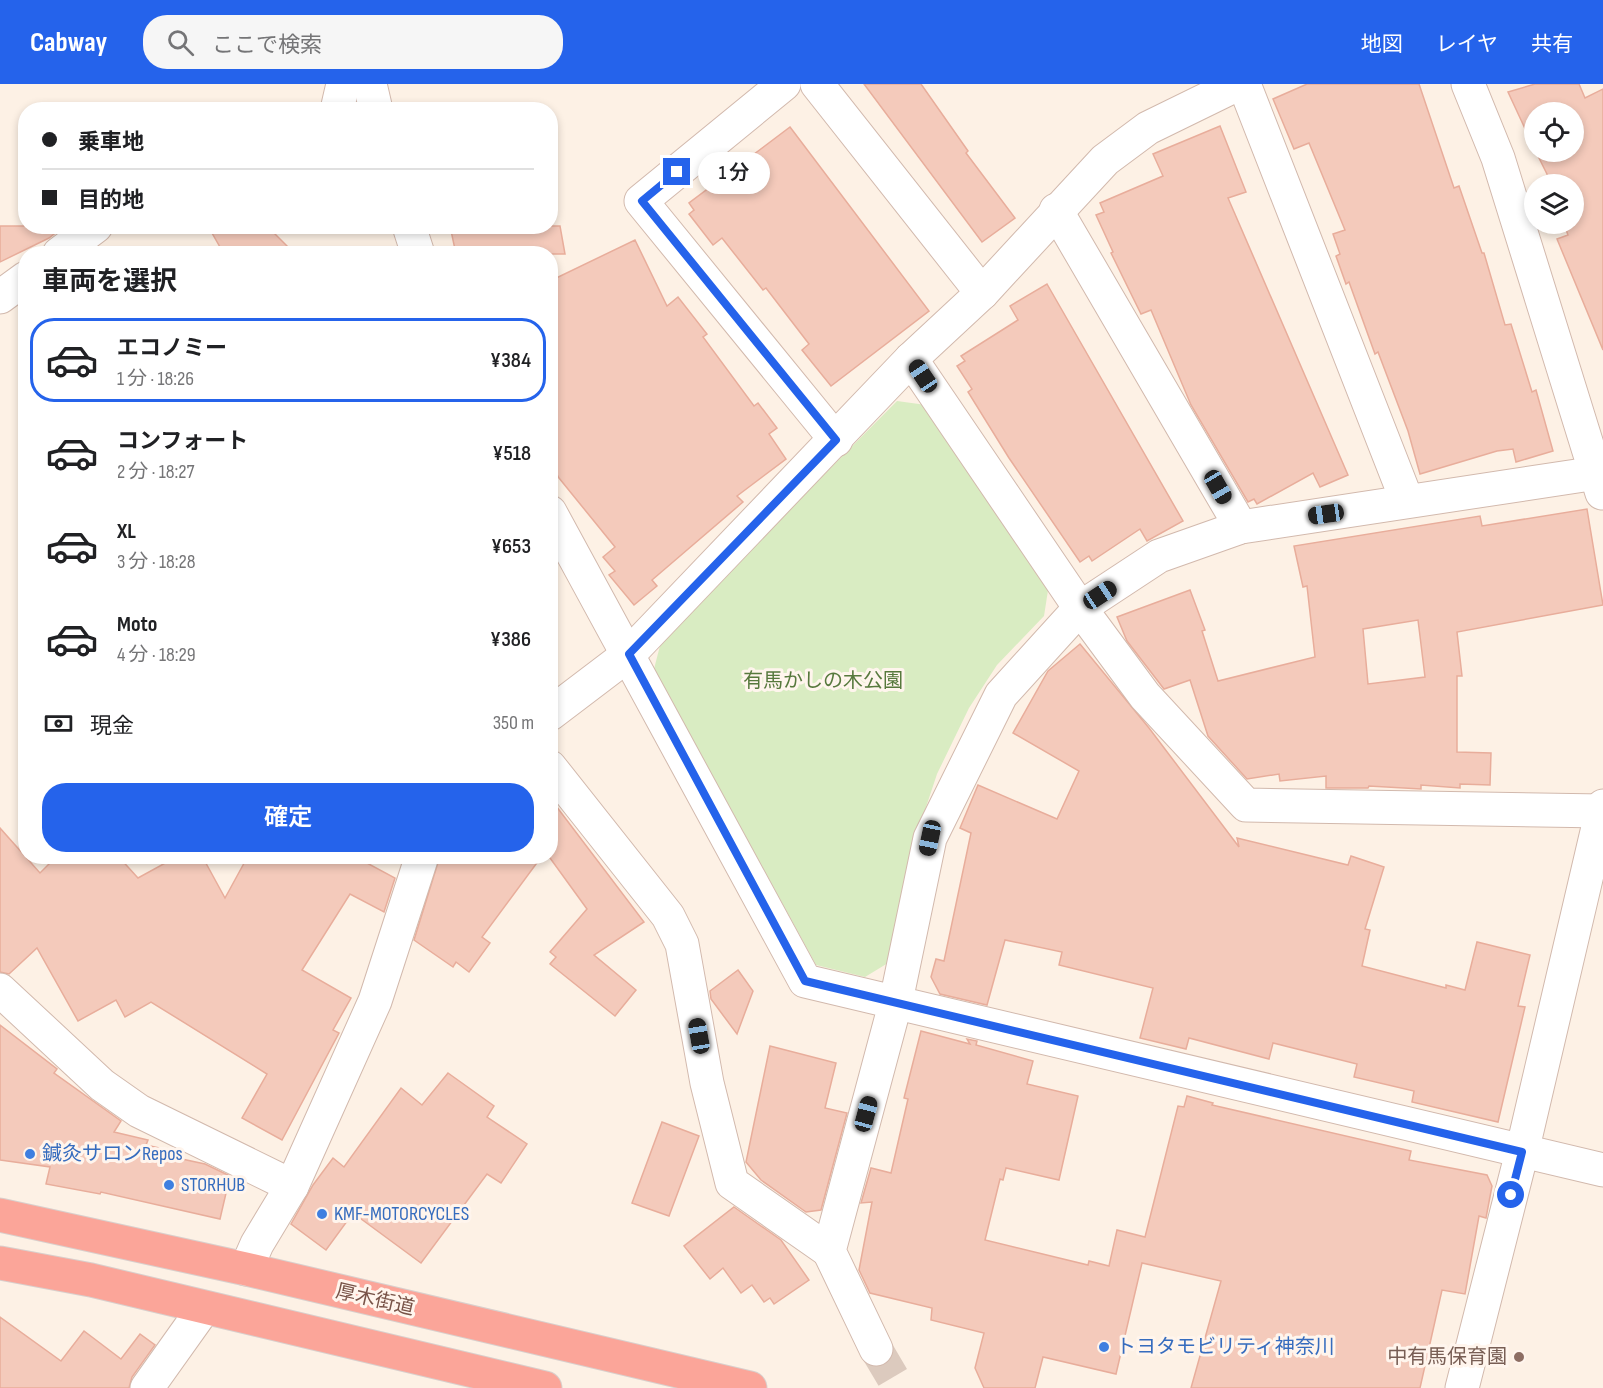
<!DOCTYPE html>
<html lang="ja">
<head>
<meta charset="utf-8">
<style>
	:root { --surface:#fff; --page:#f6f6f6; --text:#202124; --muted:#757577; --line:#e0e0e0; --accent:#2563eb }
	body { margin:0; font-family:"Sofia Sans Condensed","Noto Sans JP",sans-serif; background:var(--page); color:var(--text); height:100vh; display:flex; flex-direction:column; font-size:22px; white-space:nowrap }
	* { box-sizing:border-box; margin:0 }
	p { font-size:20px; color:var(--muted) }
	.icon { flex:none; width:33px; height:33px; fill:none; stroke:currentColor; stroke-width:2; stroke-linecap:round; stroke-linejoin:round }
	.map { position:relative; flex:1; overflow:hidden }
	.sheet { position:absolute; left:18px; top:162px; width:540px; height:618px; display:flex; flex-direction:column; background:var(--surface); border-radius:24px; box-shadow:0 3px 9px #0003 }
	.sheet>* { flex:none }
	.top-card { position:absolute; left:18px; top:18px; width:540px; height:132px; border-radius:24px; box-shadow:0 3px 9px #0003; display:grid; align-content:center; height:132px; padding:0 24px; background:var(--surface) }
	.controls { position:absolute; left:1524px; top:18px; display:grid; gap:12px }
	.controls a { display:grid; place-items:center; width:60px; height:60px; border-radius:50%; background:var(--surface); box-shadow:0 3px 9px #0003; font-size:30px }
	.end { position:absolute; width:27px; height:27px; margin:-14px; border:8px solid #2563eb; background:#fff; box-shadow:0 0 0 3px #fff }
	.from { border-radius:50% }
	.bubble { position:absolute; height:42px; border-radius:21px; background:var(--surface); box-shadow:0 3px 9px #0003; font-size:20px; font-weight:600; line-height:42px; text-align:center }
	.car { position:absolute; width:18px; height:36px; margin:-18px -9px; border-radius:8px; box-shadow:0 0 4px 2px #0007; background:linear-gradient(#222 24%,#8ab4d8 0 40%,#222 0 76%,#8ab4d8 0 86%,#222 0) }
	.top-card b { display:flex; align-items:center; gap:21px; height:57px; font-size:22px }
	.top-card b+b { border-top:2px solid var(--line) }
	.top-card i { width:15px; height:15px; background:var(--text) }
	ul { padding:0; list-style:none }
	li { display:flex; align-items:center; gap:18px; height:84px; margin:0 12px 9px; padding:0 12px; border:3px solid transparent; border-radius:24px }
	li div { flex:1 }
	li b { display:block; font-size:22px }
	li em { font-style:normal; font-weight:600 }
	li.on { border-color:var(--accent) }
	li>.icon { width:54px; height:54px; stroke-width:1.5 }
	h2 { padding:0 24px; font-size:27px; line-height:72px }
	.pay { display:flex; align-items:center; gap:15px; height:66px; padding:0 24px; font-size:22px }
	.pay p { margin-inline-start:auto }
	.action { display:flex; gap:12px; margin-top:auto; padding:12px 24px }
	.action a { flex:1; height:69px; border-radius:24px; background:var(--accent); color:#fff; font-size:24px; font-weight:600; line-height:69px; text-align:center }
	header { display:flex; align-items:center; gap:36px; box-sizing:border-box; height:84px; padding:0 30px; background:var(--accent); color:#fff }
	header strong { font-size:28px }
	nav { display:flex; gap:33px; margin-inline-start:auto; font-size:21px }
	.search { width:420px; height:54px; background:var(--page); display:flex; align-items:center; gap:15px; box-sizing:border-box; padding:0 21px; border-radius:24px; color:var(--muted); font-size:22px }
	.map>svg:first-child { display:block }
</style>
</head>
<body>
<header>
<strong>Cabway</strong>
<div class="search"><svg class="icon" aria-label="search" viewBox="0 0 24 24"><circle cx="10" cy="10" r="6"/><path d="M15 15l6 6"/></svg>ここで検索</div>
<nav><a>地図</a><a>レイヤ</a><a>共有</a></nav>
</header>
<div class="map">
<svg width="1603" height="1304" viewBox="0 0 1603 1304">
	<rect width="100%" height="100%" fill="#fdf1e5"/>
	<path fill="#d9ecc2" d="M897,317L926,321L1049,500L1044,532L997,581L969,624L937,690L913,762L888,879L865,893L816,881L654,585L662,554Z"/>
	<g fill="#f4cabb" stroke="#e8ad9b" stroke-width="1.5" fill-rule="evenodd">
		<path d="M864,0H921L968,67L966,69L1015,134L982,158Z"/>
		<path d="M1307,0H1419L1454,104L1459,102L1482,169H1484L1505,241L1511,240L1532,308L1536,306L1553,367L1516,378L1513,365L1497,367L1420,390L1408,347L1378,268L1375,270L1349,198L1346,200L1336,172L1340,170L1333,150L1345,146L1309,59L1294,65L1273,15Z"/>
		<path d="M1535,0H1579L1585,14L1603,5V266L1557,155L1568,151L1564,140H1574V100H1552L1536,68H1574V28H1534V64L1508,8Z"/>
		<path d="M1220,42L1246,108L1228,114L1348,391L1320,403L1313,389L1257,420L1254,415L1248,418L1191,321L1151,226L1141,230L1111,169L1113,168L1096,131L1104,128L1100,119L1163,92L1153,70Z"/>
		<path d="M790,43L929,227L831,302L802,266L809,260L766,204L763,206L722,154L713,161L689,130L694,126L689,119Z"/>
		<path d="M0,142H64L49,154L0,178Z"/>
		<path d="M208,142H267L295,170H224Z"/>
		<path d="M450,142H560L565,170H456Z"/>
		<path d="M635,156L667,222L678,213L707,250L703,253L754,322L758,319L777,344L769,350L786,375L737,412L743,418L652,496L657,502L634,521L609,491L615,487L603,473L615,463L559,394L550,378V197Z"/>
		<path d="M1047,200L1183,437L1147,457L1140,445L1092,477L1089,472L1080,478L1009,374L968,308L972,305L957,282L965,277L961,272L1018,236L1010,222Z"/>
		<path d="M1587,425L1603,521L1457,548L1462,592H1457V668L1491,669L1490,701L1460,700V704L1421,701V705L1369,702L1368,704H1326V692L1280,697L1279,690L1247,695L1208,652L1190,596L1164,605L1127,557L1117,533L1190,506L1205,546L1202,547L1218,597L1315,573L1307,502L1303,503L1294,462L1480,432L1482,442ZM1418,536L1425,593L1368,600L1363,545Z"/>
		<path d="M1080,560L1149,644L1239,763L1237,754L1348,781L1351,772L1384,783L1365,845L1370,846L1362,882L1446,904V901L1465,906L1477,858L1530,871L1518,922L1525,923L1498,1038L1412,1018L1414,1007L1354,993L1357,980L1273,959L1269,975L1189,954L1186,965L1140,954L1153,904L1059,881L1062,868L1005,856L987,921L940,910L931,893L936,875L944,877L971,749L960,744L978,701L1057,735L1079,687L1013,649L1048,587Z"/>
		<path d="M550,714L644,838L594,871L636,906L615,932L550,880L556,873L550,868L587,825L550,774Z"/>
		<path d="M0,744L40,789L57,772H118L138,794L178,772H202L225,814L248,772H354L395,794L384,828L350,810L302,886L351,914L333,946L339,949L282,1056L242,1034L267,990L151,918L125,933L116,916L78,937L37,864L9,890L0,888Z"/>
		<path d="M440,772H542L482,853L490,859L469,888L456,878L453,883L414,856Z"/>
		<path d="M738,886L753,907L737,950L711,915L710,907Z"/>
		<path d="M0,941L57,985L54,989L121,1037L114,1048L148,1056L146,1061L159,1064L168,1072L205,1080L230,1092L220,1135L101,1108L100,1110L46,1100L50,1083L0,1076Z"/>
		<path d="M921,947L970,960L967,955L977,957L976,961L1033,977L1027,1000L1078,1012L1059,1096L1006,1084L1003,1096L1000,1095L985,1156L1088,1181L1089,1177L1109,1182L1117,1146L1145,1153L1178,1022L1184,1023L1187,1012L1213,1019L1212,1021L1411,1067L1409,1076L1487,1091L1492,1102L1486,1134L1479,1132L1465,1210L1442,1206L1420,1304H1191L1221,1197L1142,1179L1116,1290L1043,1273L1035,1304H984L975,1284L984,1249L931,1236L932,1224L870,1209L859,1186L872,1118L861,1119L871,1084L891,1089L908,1015L904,1014Z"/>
		<path d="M770,962L836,979L825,1024L847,1029L821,1126L806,1128L761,1096L746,1078Z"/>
		<path d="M448,989L494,1022L487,1033L527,1060L501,1099L487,1090L421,1179L353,1129L326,1166L291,1140L313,1101L333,1074L344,1083L401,1004L422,1021Z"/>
		<path d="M662,1038L699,1052L669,1132L632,1119Z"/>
		<path d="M734,1123L781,1156L809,1196L774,1220L770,1214L764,1218L752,1201L741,1209L723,1184L710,1195L684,1162Z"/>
		<path d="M0,1233L61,1277L84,1247L121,1275L140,1250L155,1261L132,1293L129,1304H0Z"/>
	</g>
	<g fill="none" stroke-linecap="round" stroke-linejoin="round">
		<path stroke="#dccabe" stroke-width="33" stroke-dasharray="33 16" stroke-linecap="butt" d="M876,1265L899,1304"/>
		<defs>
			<g id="street">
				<path d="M370,0L376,26"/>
				<path d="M784,0L641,117L836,356"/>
				<path d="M817,0L982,209"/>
				<path d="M1244,0L1407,417"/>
				<path d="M1468,0L1498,74L1602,409"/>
				<path d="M337,26L343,0"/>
				<path d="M1056,126L1241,443"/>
				<path d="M409,142L418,170"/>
				<path d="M59,170L96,142"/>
				<path d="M0,213L26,194"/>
				<path d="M911,275L1080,524L1145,612L1246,721L1603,727"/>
				<path d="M550,428L805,897L1603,1086"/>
				<path d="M550,630L629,570L911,275L982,209L1105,76L1148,44L1238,0"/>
				<path d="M550,683L668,832L682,860L707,999L732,1099L829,1167"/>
				<path d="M0,906L102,1001L139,1027L292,1102"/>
				<path d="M246,1185L257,1160L292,1102L375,917L422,772"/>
				<path d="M876,1265L829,1167L896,917L930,754L1001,611L1080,524L1159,472L1241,443L1603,388"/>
				<path d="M147,1304L204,1224"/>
				<path d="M1462,1304L1522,1068L1603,722"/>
			</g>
			<g id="highway">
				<path d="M0,1131L246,1185L750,1304"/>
				<path d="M0,1179L91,1196L545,1304"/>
			</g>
		</defs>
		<use href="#street" stroke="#d2b9ad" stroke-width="35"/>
		<use href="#highway" stroke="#d9cfcc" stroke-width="35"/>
		<use href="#street" stroke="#fff" stroke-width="33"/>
		<use href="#highway" stroke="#fba599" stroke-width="33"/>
	</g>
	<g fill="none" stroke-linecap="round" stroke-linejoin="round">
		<path stroke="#2563eb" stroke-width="8" d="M677,88L642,117L836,356L629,570L805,897L1522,1068L1511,1111"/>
	</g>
	<g fill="#3f7fe0" stroke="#fff5ed" stroke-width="2">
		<circle cx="30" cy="1070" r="6"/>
		<circle cx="169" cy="1101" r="6"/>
		<circle cx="322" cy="1130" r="6"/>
		<circle cx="1104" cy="1263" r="6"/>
	</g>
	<circle fill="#8d6e63" stroke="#fff5ed" stroke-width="2" cx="1519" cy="1273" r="6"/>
	<g text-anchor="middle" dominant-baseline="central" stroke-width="6" stroke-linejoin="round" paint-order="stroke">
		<g font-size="20" fill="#57793d" stroke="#fff5ed">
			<text x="823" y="597">有馬かしの木公園</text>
		</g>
		<g font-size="20" fill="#366cbe" stroke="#fff5ed" text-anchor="start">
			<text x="42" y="1070">鍼灸サロンRepos</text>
			<text x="181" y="1101">STORHUB</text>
			<text x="334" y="1130">KMF-MOTORCYCLES</text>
			<text x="1116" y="1263">トヨタモビリティ神奈川</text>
		</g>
		<g font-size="20" fill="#785348" stroke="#fff5ed">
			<text transform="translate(375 1216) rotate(13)">厚木街道</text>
		</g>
		<g font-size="20" fill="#785e54" stroke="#fff5ed" text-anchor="end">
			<text x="1507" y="1273">中有馬保育園</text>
		</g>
	</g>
</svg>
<div class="controls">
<a><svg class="icon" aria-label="locate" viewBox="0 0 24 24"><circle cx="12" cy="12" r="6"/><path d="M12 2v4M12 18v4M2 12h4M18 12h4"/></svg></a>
<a><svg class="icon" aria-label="layers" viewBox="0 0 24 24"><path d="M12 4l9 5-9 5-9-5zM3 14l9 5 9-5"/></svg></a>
</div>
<i class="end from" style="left:1511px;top:1111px"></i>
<i class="end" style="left:677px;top:88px"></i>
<div class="bubble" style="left:698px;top:68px;width:72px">1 分</div>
<i class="car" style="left:923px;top:292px;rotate:326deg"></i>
<i class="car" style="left:1218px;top:403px;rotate:150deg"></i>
<i class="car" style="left:1326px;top:430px;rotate:262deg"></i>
<i class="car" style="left:1100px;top:511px;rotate:57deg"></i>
<i class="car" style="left:930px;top:754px;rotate:192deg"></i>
<i class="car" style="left:699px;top:952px;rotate:350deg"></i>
<i class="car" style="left:866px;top:1030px;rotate:15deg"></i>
<div class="top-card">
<b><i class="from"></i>乗車地</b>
<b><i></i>目的地</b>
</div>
<section class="sheet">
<h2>車両を選択</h2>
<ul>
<li class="on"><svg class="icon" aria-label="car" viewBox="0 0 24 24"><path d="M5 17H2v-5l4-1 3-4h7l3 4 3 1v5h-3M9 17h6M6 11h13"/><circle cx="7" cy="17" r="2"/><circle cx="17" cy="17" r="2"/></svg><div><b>エコノミー</b><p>1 分 · 18:26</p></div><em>¥384</em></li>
<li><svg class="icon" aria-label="car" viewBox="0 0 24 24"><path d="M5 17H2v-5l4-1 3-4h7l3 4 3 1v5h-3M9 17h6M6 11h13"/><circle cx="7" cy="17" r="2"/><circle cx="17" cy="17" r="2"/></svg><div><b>コンフォート</b><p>2 分 · 18:27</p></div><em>¥518</em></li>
<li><svg class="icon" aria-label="car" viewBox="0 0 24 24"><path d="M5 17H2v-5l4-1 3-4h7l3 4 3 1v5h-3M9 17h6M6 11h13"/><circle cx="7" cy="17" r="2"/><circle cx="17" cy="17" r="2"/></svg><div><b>XL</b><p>3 分 · 18:28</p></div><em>¥653</em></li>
<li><svg class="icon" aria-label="car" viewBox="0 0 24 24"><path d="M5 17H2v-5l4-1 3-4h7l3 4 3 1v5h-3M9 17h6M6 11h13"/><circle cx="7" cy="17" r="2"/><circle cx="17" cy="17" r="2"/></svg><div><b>Moto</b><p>4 分 · 18:29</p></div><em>¥386</em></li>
</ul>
<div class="pay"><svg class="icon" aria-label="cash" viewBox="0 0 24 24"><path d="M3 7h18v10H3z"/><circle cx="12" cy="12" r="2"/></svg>現金<p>350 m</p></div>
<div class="action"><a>確定</a></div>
</section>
</div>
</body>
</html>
